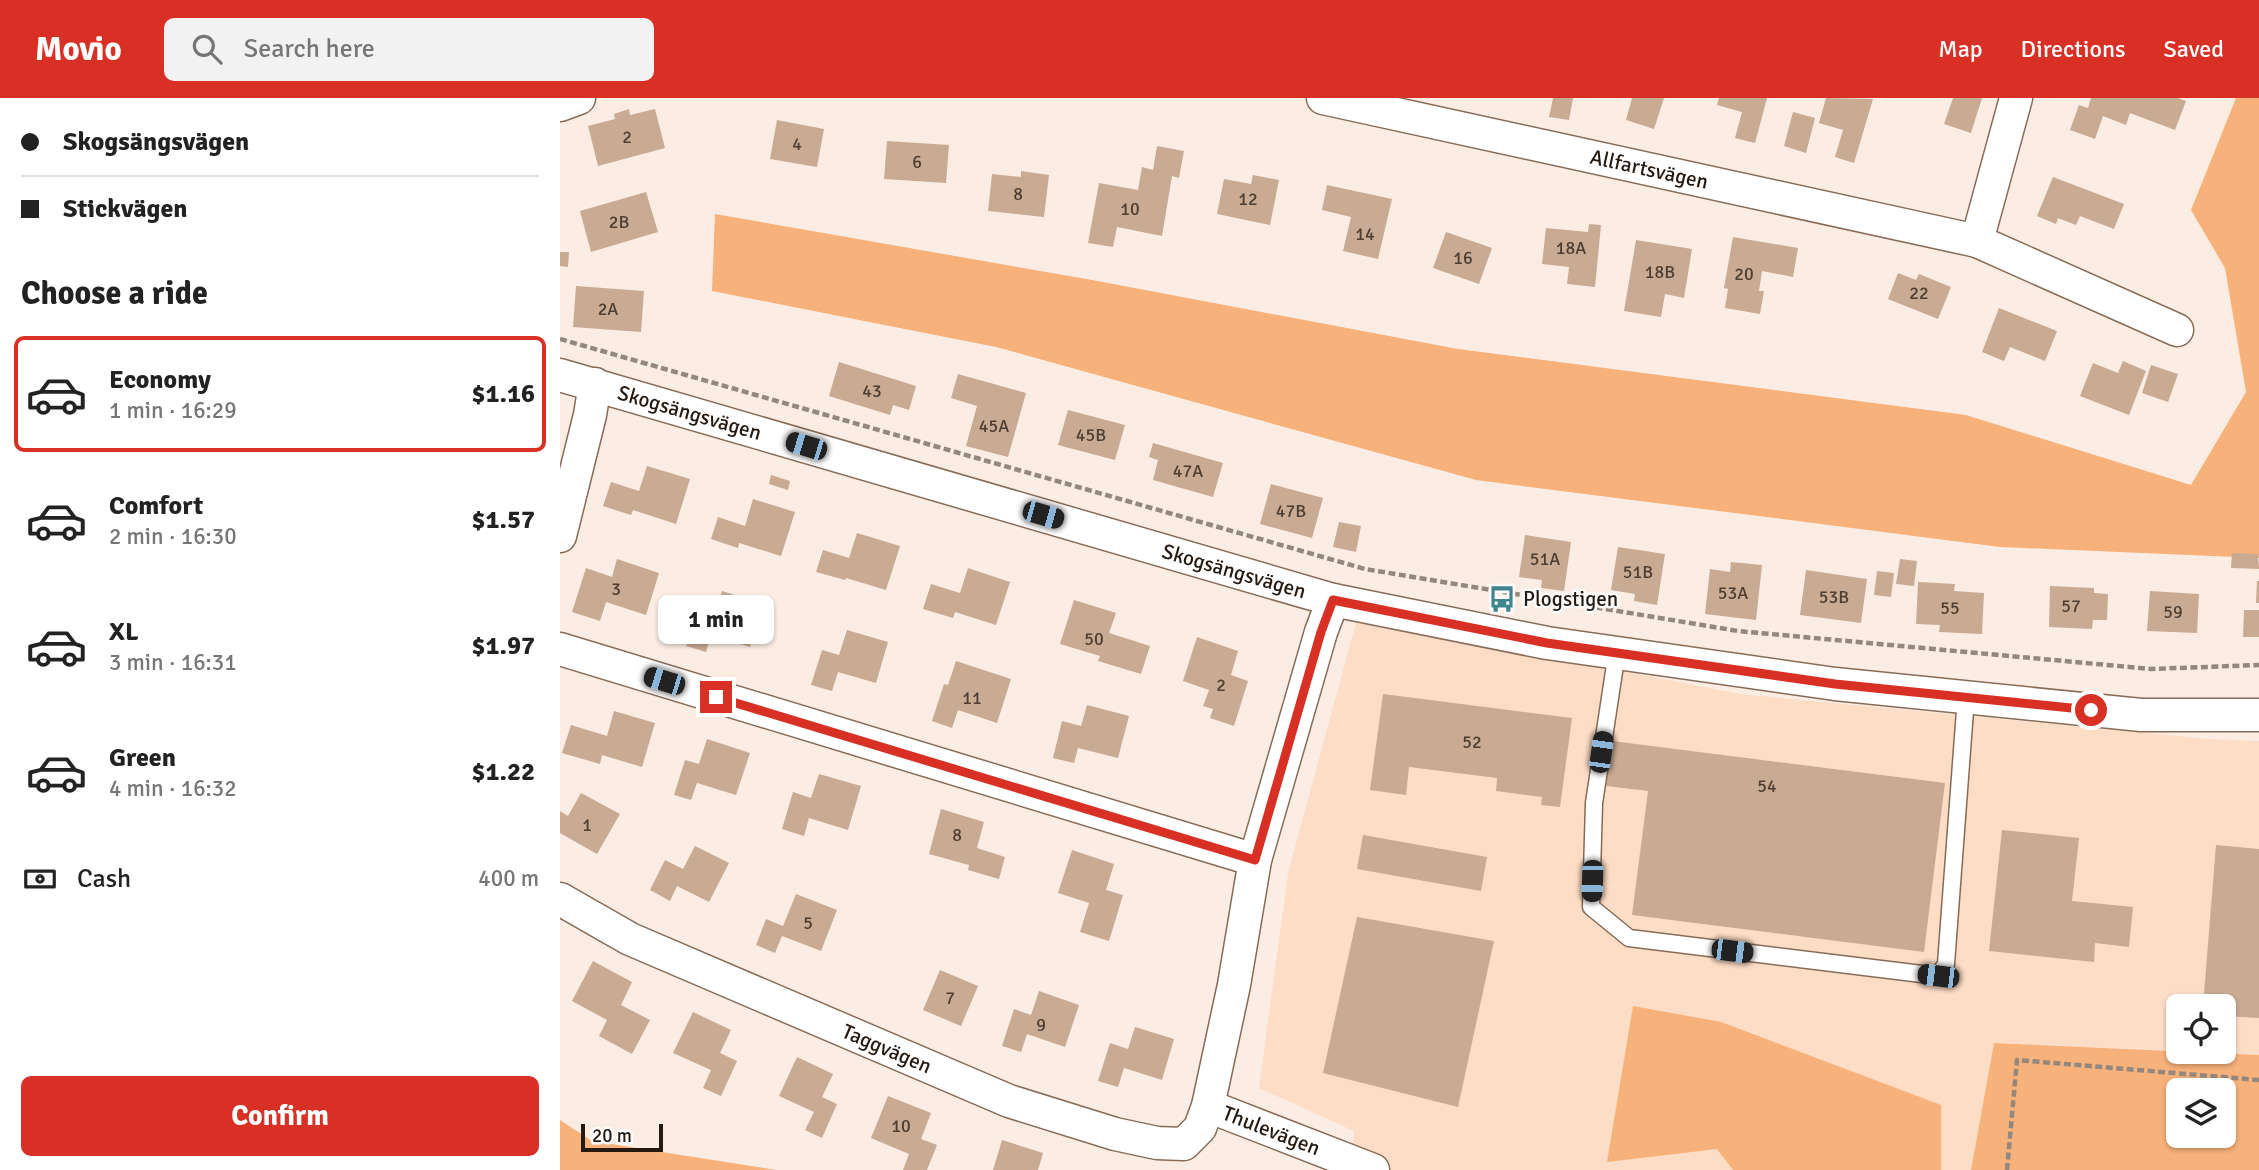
<!DOCTYPE html>
<html lang="en">
<head>
<meta charset="utf-8">
<style>
	:root { --surface:#fff; --page:#f2f2f2; --text:#222; --muted:#767676; --line:#e0e0e0; --accent:#d93025 }
	body { margin:0; font-family:Signika,sans-serif; background:var(--page); color:var(--text); height:100vh; display:flex; flex-direction:column; font-size:26px; white-space:nowrap }
	* { box-sizing:border-box; margin:0 }
	p { font-size:23px; color:var(--muted) }
	.icon { flex:none; width:38px; height:38px; fill:none; stroke:currentColor; stroke-width:2; stroke-linecap:round; stroke-linejoin:round }
	.map { position:relative; flex:1; overflow:hidden }
	.sheet { display:flex; flex-direction:column; background:var(--surface); width:560px }
	.sheet>* { flex:none }
	.banner { display:grid; align-content:center; height:154px; padding:0 21px; background:var(--surface) }
	.controls { position:absolute; left:1606px; top:896px; display:grid; gap:14px }
	.controls a { display:grid; place-items:center; width:70px; height:70px; border-radius:10px; background:var(--surface); box-shadow:0 2px 5px #0004; font-size:35px }
	.scale { position:absolute; left:21px; bottom:18px; width:82px; box-sizing:border-box; padding-left:7px; border:4px solid #251910; border-top:0; font-size:19px; line-height:24px; white-space:nowrap; color:#251910; -webkit-text-stroke:5px #fdfdfd; paint-order:stroke }
	.end { position:absolute; width:32px; height:32px; margin:-16px; border:9px solid #d93025; background:#fff; box-shadow:0 0 0 4px #fff }
	.from { border-radius:50% }
	.bubble { position:absolute; height:49px; border-radius:10px; background:var(--surface); box-shadow:0 2px 5px #0004; font-size:23px; font-weight:700; line-height:49px; text-align:center }
	.car { position:absolute; width:21px; height:42px; margin:-21px -10px; border-radius:9px; box-shadow:0 0 5px 2px #0007; background:linear-gradient(#222 24%,#8ab4d8 0 40%,#222 0 76%,#8ab4d8 0 86%,#222 0) }
	.banner b { display:flex; align-items:center; gap:24px; height:66px; font-size:26px }
	.banner b+b { border-top:2px solid var(--line) }
	.banner i { width:18px; height:18px; background:var(--text) }
	ul { padding:0; list-style:none }
	li { display:flex; align-items:center; gap:21px; height:116px; margin:0 14px 10px; padding:0 7px; border:4px solid transparent; border-radius:10px }
	li div { flex:1 }
	li b { display:block; font-size:26px }
	li em { font-style:normal; font-weight:700 }
	li.on { border-color:var(--accent) }
	li>.icon { width:63px; height:63px; stroke-width:1.5 }
	h2 { padding:0 21px; font-size:32px; line-height:84px }
	.pay { display:flex; align-items:center; gap:18px; height:77px; padding:0 21px; font-size:26px }
	.pay p { margin-inline-start:auto }
	.action { display:flex; gap:14px; margin-top:auto; padding:14px 21px }
	.action a { flex:1; height:80px; border-radius:10px; background:var(--accent); color:#fff; font-size:28px; font-weight:700; line-height:80px; text-align:center }
	header { display:flex; align-items:center; gap:42px; box-sizing:border-box; height:98px; padding:0 35px; background:var(--accent); color:#fff }
	header strong { font-size:33px }
	nav { display:flex; gap:38px; margin-inline-start:auto; font-size:24px }
	.search { width:490px; height:63px; background:var(--page); display:flex; align-items:center; gap:18px; box-sizing:border-box; padding:0 24px; border-radius:10px; color:var(--muted); font-size:26px }
	main { display:flex; flex:1; min-height:0 }
	.map>svg:first-child { display:block }
</style>
</head>
<body>
<header>
<strong>Movio</strong>
<div class="search"><svg class="icon" aria-label="search" viewBox="0 0 24 24"><circle cx="10" cy="10" r="6"/><path d="M15 15l6 6"/></svg>Search here</div>
<nav><a>Map</a><a>Directions</a><a>Saved</a></nav>
</header>
<main>
<section class="sheet">
<div class="banner">
<b><i class="from"></i>Skogsängsvägen</b>
<b><i></i>Stickvägen</b>
</div>
<h2>Choose a ride</h2>
<ul>
<li class="on"><svg class="icon" aria-label="car" viewBox="0 0 24 24"><path d="M5 17H2v-5l4-1 3-4h7l3 4 3 1v5h-3M9 17h6M6 11h13"/><circle cx="7" cy="17" r="2"/><circle cx="17" cy="17" r="2"/></svg><div><b>Economy</b><p>1 min · 16:29</p></div><em>$1.16</em></li>
<li><svg class="icon" aria-label="car" viewBox="0 0 24 24"><path d="M5 17H2v-5l4-1 3-4h7l3 4 3 1v5h-3M9 17h6M6 11h13"/><circle cx="7" cy="17" r="2"/><circle cx="17" cy="17" r="2"/></svg><div><b>Comfort</b><p>2 min · 16:30</p></div><em>$1.57</em></li>
<li><svg class="icon" aria-label="car" viewBox="0 0 24 24"><path d="M5 17H2v-5l4-1 3-4h7l3 4 3 1v5h-3M9 17h6M6 11h13"/><circle cx="7" cy="17" r="2"/><circle cx="17" cy="17" r="2"/></svg><div><b>XL</b><p>3 min · 16:31</p></div><em>$1.97</em></li>
<li><svg class="icon" aria-label="car" viewBox="0 0 24 24"><path d="M5 17H2v-5l4-1 3-4h7l3 4 3 1v5h-3M9 17h6M6 11h13"/><circle cx="7" cy="17" r="2"/><circle cx="17" cy="17" r="2"/></svg><div><b>Green</b><p>4 min · 16:32</p></div><em>$1.22</em></li>
</ul>
<div class="pay"><svg class="icon" aria-label="cash" viewBox="0 0 24 24"><path d="M3 7h18v10H3z"/><circle cx="12" cy="12" r="2"/></svg>Cash<p>400 m</p></div>
<div class="action"><a>Confirm</a></div>
</section>
<div class="map">
<svg width="1699" height="1072" viewBox="0 0 1699 1072">
	<rect width="100%" height="100%" fill="#fbede4"/>
	<path fill="#fdddc6" d="M797,521L1180,596L1649,641L1699,643V957L1625,954H1664V908H1619V953L1434,945L1411,1072H790L794,1033L699,990L728,775Z"/>
	<g fill="#f7b17a" fill-rule="evenodd">
		<path d="M1676,0H1699V460L1440,449L916,382L436,249L152,193L155,116L532,182L898,251L1406,317L1631,387L1686,294L1665,170L1631,112Z"/>
		<path d="M1073,908L1161,924L1381,1007V1072H1173L1157,1051L1047,1064Z"/>
		<path d="M1434,945L1699,957V1072H1411ZM1664,992V1038H1619V992Z"/>
		<path d="M0,1022L32,1043L216,1072H0Z"/>
	</g>
	<g fill="#c9aa93">
		<path d="M993,0H1013L1009,22L989,19Z"/>
		<path d="M1072,0H1104L1094,31L1066,22Z"/>
		<path d="M1159,0H1207L1195,45L1175,40L1182,14L1157,7Z"/>
		<path d="M1266,0L1313,1L1294,65L1275,59L1283,32L1259,25Z"/>
		<path d="M1393,0H1422L1411,35L1384,26Z"/>
		<path d="M1531,0H1618L1626,3L1615,32L1570,15L1566,27L1543,18L1535,41L1510,32L1519,7L1528,10Z"/>
		<path d="M69,11L70,17L95,11L105,50L38,68L28,28L55,21L54,16Z"/>
		<path d="M1233,14L1255,20L1246,55L1224,48Z"/>
		<path d="M217,22L264,31L257,69L210,61Z"/>
		<path d="M327,43L389,47L386,85L324,81Z"/>
		<path d="M597,48L624,53L619,80L612,78L602,138L557,129L553,149L528,145L539,85L578,92L582,69L593,72Z"/>
		<path d="M461,73L489,77L484,119L428,113L432,76L461,79Z"/>
		<path d="M693,77L719,82L710,127L657,116L664,81L691,86Z"/>
		<path d="M1493,79L1564,106L1554,131L1520,118L1516,127L1498,120L1496,126L1477,118Z"/>
		<path d="M767,87L832,101L818,161L783,153L791,119L762,112Z"/>
		<path d="M86,94L98,134L31,154L20,113Z"/>
		<path d="M1029,126L1041,127L1035,189L1007,186L1009,169L982,166L986,130L1028,134Z"/>
		<path d="M886,134L932,150L919,186L873,170Z"/>
		<path d="M1173,139L1238,150L1233,179L1202,173L1199,193H1204L1200,216L1165,210L1168,191L1164,190Z"/>
		<path d="M1076,142L1132,151L1124,200L1105,196L1101,219L1064,213Z"/>
		<path d="M0,154H9L8,169L0,168Z"/>
		<path d="M1338,175L1356,182L1359,176L1391,189L1378,221L1328,201Z"/>
		<path d="M16,188L84,193L81,234L13,229Z"/>
		<path d="M1439,210L1497,233L1485,263L1450,249L1444,263L1422,254Z"/>
		<path d="M1563,263L1586,273L1569,317L1520,298L1533,265L1558,275Z"/>
		<path d="M279,264L356,288L349,312L333,307L330,317L269,298Z"/>
		<path d="M1591,267L1618,276L1608,304L1582,295Z"/>
		<path d="M398,276L466,295L448,359L406,348L417,308L391,300Z"/>
		<path d="M508,312L565,327L555,362L498,347Z"/>
		<path d="M593,345L663,365L653,399L593,382L598,362L589,359Z"/>
		<path d="M87,368L130,381L116,426L73,412L71,417L43,408L51,384L79,393Z"/>
		<path d="M211,377L230,383L228,392L209,386Z"/>
		<path d="M711,386L763,400L752,440L700,426Z"/>
		<path d="M193,401L235,414L221,458L179,445L178,450L151,441L158,419L185,428Z"/>
		<path d="M779,424L801,428L796,454L773,449Z"/>
		<path d="M297,435L340,448L326,492L286,480L285,482L256,474L263,452L289,460Z"/>
		<path d="M965,437L1011,444L1004,493L981,490L982,482L959,479Z"/>
		<path d="M1058,449L1105,456L1097,507L1074,503L1075,496L1051,492Z"/>
		<path d="M1672,455L1698,456L1699,471L1671,470Z"/>
		<path d="M57,461L99,475L86,517L46,504L40,523L12,514L26,470L52,479Z"/>
		<path d="M1340,461L1357,463L1354,488L1336,486Z"/>
		<path d="M1171,464L1202,467L1196,522L1145,516L1150,471L1170,474Z"/>
		<path d="M408,470L450,484L436,527L395,514L393,520L363,511L371,486L400,495Z"/>
		<path d="M1246,472L1307,481L1301,525L1240,517Z"/>
		<path d="M1317,473L1334,475L1331,499L1314,497Z"/>
		<path d="M1697,483H1699V505H1696Z"/>
		<path d="M1358,484L1395,486L1394,493L1424,495L1422,536L1379,534L1380,527L1356,526Z"/>
		<path d="M1490,488L1534,490V495L1548,496L1547,522H1533L1532,531L1489,529Z"/>
		<path d="M162,493L203,506L190,549L151,537L146,554L126,548L137,512L155,518Z"/>
		<path d="M1590,493L1639,496L1637,535L1587,533Z"/>
		<path d="M514,502L556,515L549,535L590,548L581,576L538,563L540,558L500,546Z"/>
		<path d="M1684,512H1699V539H1683Z"/>
		<path d="M287,532L328,544L316,585L278,574L272,593L251,587L262,552L279,557Z"/>
		<path d="M637,539L678,553L671,577L688,583L674,628L650,620L653,611L643,608L649,592L623,583Z"/>
		<path d="M396,563L451,581L437,625L398,612L392,630L372,623L384,586L388,587Z"/>
		<path d="M823,596L1012,620L1000,709L981,707L982,699L936,693L937,680L849,669L846,697L810,692Z"/>
		<path d="M527,607L569,618L558,660L518,650L514,665L493,660L502,623L521,628Z"/>
		<path d="M54,613L95,625L82,669L42,657L40,666L2,655L11,627L47,638Z"/>
		<path d="M147,641L190,655L176,697L137,685L131,702L114,697L125,662L139,666Z"/>
		<path d="M1052,643L1385,685L1364,854L1072,817L1088,693L1046,688Z"/>
		<path d="M259,676L301,688L288,732L249,720L244,738L222,731L233,694L251,700Z"/>
		<path d="M21,695L60,716L37,756L0,735V713L8,718Z"/>
		<path d="M381,711L424,724L417,750L445,759L439,781L408,772L409,767L369,756Z"/>
		<path d="M1442,732L1519,740L1512,803L1573,809L1569,849L1535,845L1534,864L1429,853Z"/>
		<path d="M803,737L927,759L921,793L797,771Z"/>
		<path d="M1656,747L1699,751V920L1664,918V908H1643Z"/>
		<path d="M135,748L169,765L149,804L117,788L110,803L90,792L105,762L123,771Z"/>
		<path d="M512,752L554,766L546,792L563,797L549,843L520,834L529,805L498,795Z"/>
		<path d="M236,796L277,812L261,853L222,838L215,855L196,847L206,821L223,828Z"/>
		<path d="M797,819L934,843L898,1009L763,975Z"/>
		<path d="M33,863L72,884L61,907L90,922L72,956L39,938L47,922L12,903Z"/>
		<path d="M380,872L418,888L401,928L363,912Z"/>
		<path d="M479,893L519,907L505,949L467,936L461,954L442,948L454,911L471,917Z"/>
		<path d="M133,914L171,932L160,955L177,963L161,998L143,990L151,972L113,955Z"/>
		<path d="M575,929L614,941L602,982L564,970L558,989L538,983L550,945L568,951Z"/>
		<path d="M237,959L273,976L262,999L277,1006L262,1040L245,1032L254,1014L219,998Z"/>
		<path d="M328,998L371,1015L361,1041L377,1047L367,1072H343L349,1056L311,1040Z"/>
		<path d="M442,1042L483,1055L478,1072H433Z"/>
	</g>
	<g fill="none" stroke-linecap="round" stroke-linejoin="round">
		<defs>
			<path id="lane" d="M1057,554L1034,705L1031,809L1069,840L1378,878L1386,866L1406,599"/>
			<g id="street">
				<path id="s1" d="M763,0L1417,143L1617,232"/>
				<path d="M0,7L19,0"/>
				<path d="M1417,143L1456,0"/>
				<path id="s2" d="M0,277L773,502L987,545L1275,586L1581,617H1699"/>
				<path d="M0,438L30,317L35,286"/>
				<path d="M0,551L695,762"/>
				<path id="s3" d="M0,801L70,841L449,1003L555,1036L597,1045L624,1046L640,1030L648,1008L674,887L695,762L761,534L773,502"/>
				<path id="s4" d="M648,1008L813,1072"/>
			</g>
		</defs>
		<use href="#lane" stroke="#886b56" stroke-width="19"/>
		<use href="#street" stroke="#886b56" stroke-width="35"/>
		<g stroke="#94877e" stroke-width="4.5" stroke-dasharray="7 3.5" stroke-linecap="butt">
			<path d="M0,241L805,471L1178,533L1591,571L1699,567"/>
			<path d="M1447,1072L1457,962L1699,982"/>
		</g>
		<use href="#lane" stroke="#fff" stroke-width="16"/>
		<use href="#street" stroke="#fff" stroke-width="32"/>
	</g>
	<g fill="none" stroke-linecap="round" stroke-linejoin="round">
		<path stroke="#d93025" stroke-width="9" d="M156,599L695,762L761,534L773,502L987,545L1275,586L1531,612"/>
	</g>
	<defs>
		<symbol id="bus-bare" viewBox="-9 -9 18 18"><path d="M-5-6H5V4H4V6H2V4H-2V6H-4V4H-5ZM-3.5-4V0h7V-4ZM-3.5 1.2v1.5H-2V1.2ZM2 1.2v1.5H3.5V1.2Z" fill="#3f8590" stroke="#fdfdfd" stroke-width="2.5" paint-order="stroke"/></symbol>
	</defs>
	<g fill-rule="evenodd">
		<use href="#bus-bare" x="923" y="482" width="38" height="38"/>
	</g>
	<g text-anchor="middle" dominant-baseline="central" stroke-width="5" stroke-linejoin="round" paint-order="stroke">
		<g font-size="18" fill="#4e3d31">
			<text x="67" y="39">2</text>
			<text x="237" y="46">4</text>
			<text x="357" y="64">6</text>
			<text x="458" y="96">8</text>
			<text x="688" y="101">12</text>
			<text x="570" y="111">10</text>
			<text x="59" y="124">2B</text>
			<text x="805" y="136">14</text>
			<text x="1011" y="150">18A</text>
			<text x="903" y="160">16</text>
			<text x="1100" y="174">18B</text>
			<text x="1184" y="176">20</text>
			<text x="1359" y="195">22</text>
			<text x="48" y="211">2A</text>
			<text x="312" y="293">43</text>
			<text x="434" y="328">45A</text>
			<text x="531" y="337">45B</text>
			<text x="628" y="373">47A</text>
			<text x="731" y="413">47B</text>
			<text x="985" y="461">51A</text>
			<text x="1078" y="474">51B</text>
			<text x="56" y="491">3</text>
			<text x="1173" y="495">53A</text>
			<text x="1274" y="499">53B</text>
			<text x="1511" y="508">57</text>
			<text x="1390" y="510">55</text>
			<text x="1613" y="514">59</text>
			<text x="534" y="541">50</text>
			<text x="661" y="587">2</text>
			<text x="412" y="600">11</text>
			<text x="912" y="644">52</text>
			<text x="1207" y="688">54</text>
			<text x="27" y="727">1</text>
			<text x="397" y="737">8</text>
			<text x="248" y="825">5</text>
			<text x="390" y="900">7</text>
			<text x="481" y="927">9</text>
			<text x="341" y="1028">10</text>
		</g>
		<g font-size="21" fill="#251910" stroke="#fdfdfd">
			<text stroke="none"><textPath href="#s1" startOffset="334">Allfartsvägen</textPath></text>
			<text stroke="none"><textPath href="#s2" startOffset="135">Skogsängsvägen</textPath></text>
			<text stroke="none"><textPath href="#s2" startOffset="702">Skogsängsvägen</textPath></text>
			<text stroke="none"><textPath href="#s3" startOffset="360">Taggvägen</textPath></text>
			<text stroke="none"><textPath href="#s4" startOffset="68">Thulevägen</textPath></text>
		</g>
		<g font-size="21" fill="#251910" stroke="#fdfdfd" text-anchor="start">
			<text x="963" y="501">Plogstigen</text>
		</g>
	</g>
</svg>
<div class="controls">
<a><svg class="icon" aria-label="locate" viewBox="0 0 24 24"><circle cx="12" cy="12" r="6"/><path d="M12 2v4M12 18v4M2 12h4M18 12h4"/></svg></a>
<a><svg class="icon" aria-label="layers" viewBox="0 0 24 24"><path d="M12 4l9 5-9 5-9-5zM3 14l9 5 9-5"/></svg></a>
</div>
<div class="scale">20 m</div>
<i class="end from" style="left:1531px;top:612px"></i>
<i class="end" style="left:156px;top:599px"></i>
<div class="bubble" style="left:98px;top:497px;width:116px">1 min</div>
<i class="car" style="left:246px;top:348px;rotate:287deg"></i>
<i class="car" style="left:483px;top:417px;rotate:106deg"></i>
<i class="car" style="left:104px;top:583px;rotate:287deg"></i>
<i class="car" style="left:1041px;top:654px;rotate:8deg"></i>
<i class="car" style="left:1032px;top:783px;rotate:182deg"></i>
<i class="car" style="left:1172px;top:853px;rotate:97deg"></i>
<i class="car" style="left:1378px;top:878px;rotate:277deg"></i>
</div>
</main>
</body>
</html>
